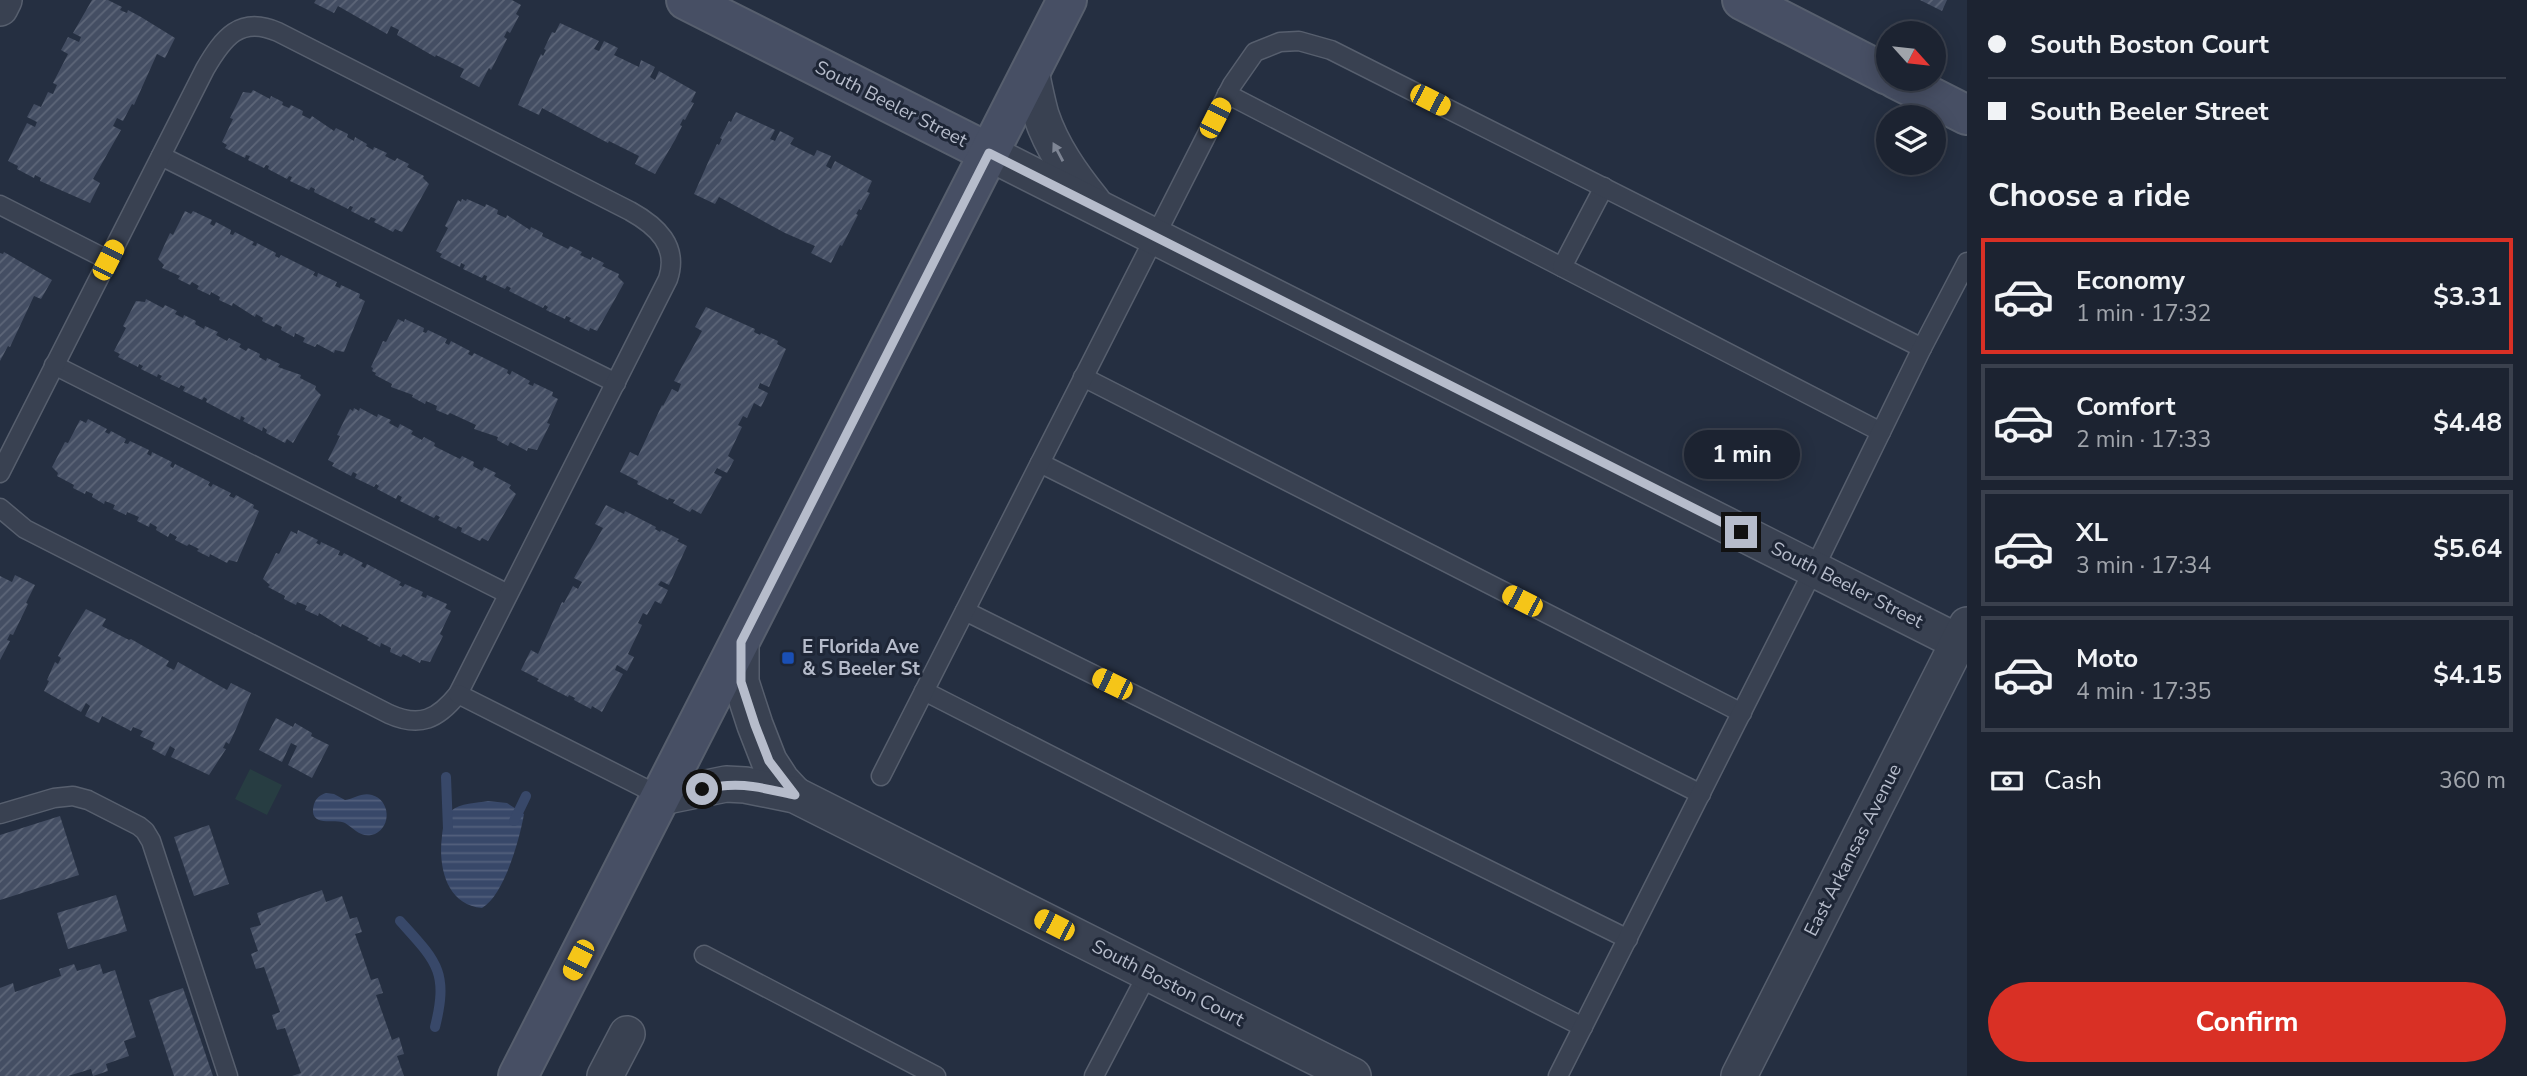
<!DOCTYPE html>
<html lang="en">
<head>
<meta charset="utf-8">
<style>
	:root { --surface:#1c2331; --page:#252b39; --text:#f1f3f6; --muted:#a0a4ab; --line:#3a404d; --accent:#d93025 }
	body { margin:0; font-family:"Nunito Sans",sans-serif; background:var(--page); color:var(--text); height:100vh; display:flex; flex-direction:column; font-size:26px; white-space:nowrap }
	* { box-sizing:border-box; margin:0 }
	p { font-size:23px; color:var(--muted) }
	.icon { flex:none; width:38px; height:38px; fill:none; stroke:currentColor; stroke-width:2; stroke-linecap:round; stroke-linejoin:round }
	.map { position:relative; flex:1; overflow:hidden }
	.drawer { display:flex; flex-direction:column; background:var(--surface); width:560px }
	.drawer>* { flex:none }
	.banner { display:grid; align-content:center; height:154px; padding:0 21px; background:var(--surface) }
	.needle { width:46px; rotate:117deg }
	.fabs { position:absolute; left:1876px; top:21px; display:grid; gap:14px }
	.fabs a { display:grid; place-items:center; width:70px; height:70px; border-radius:50%; background:var(--surface); box-shadow:0 4px 18px #0003,0 0 0 2px var(--line); font-size:35px }
	.end { position:absolute; width:32px; height:32px; margin:-16px; border:9px solid #b6bccb; background:#111; box-shadow:0 0 0 4px #111 }
	.from { border-radius:50% }
	.bubble { position:absolute; height:49px; border-radius:24px; background:var(--surface); box-shadow:0 4px 18px #0003,0 0 0 2px var(--line); font-size:23px; font-weight:700; line-height:49px; text-align:center }
	.car { position:absolute; width:21px; height:42px; margin:-21px -10px; border-radius:9px; box-shadow:0 0 5px 2px #0007; background:linear-gradient(#f5c518 24%,#345 0 40%,#f5c518 0 76%,#345 0 86%,#f5c518 0) }
	.banner b { display:flex; align-items:center; gap:24px; height:66px; font-size:26px }
	.banner b+b { border-top:2px solid var(--line) }
	.banner i { width:18px; height:18px; background:var(--text) }
	ul { padding:0; list-style:none }
	li { display:flex; align-items:center; gap:21px; height:116px; margin:0 14px 10px; padding:0 7px; border:4px solid var(--line); border-radius:0px }
	li div { flex:1 }
	li b { display:block; font-size:26px }
	li em { font-style:normal; font-weight:700 }
	li.selected { border-color:var(--accent) }
	li>.icon { width:63px; height:63px; stroke-width:1.5 }
	h2 { padding:0 21px; font-size:32px; line-height:84px }
	.pay { display:flex; align-items:center; gap:18px; height:77px; padding:0 21px; font-size:26px }
	.pay p { margin-inline-start:auto }
	.primary-button { display:flex; gap:14px; margin-top:auto; padding:14px 21px }
	.primary-button a { flex:1; height:80px; border-radius:42px; background:var(--accent); color:#fff; font-size:28px; font-weight:700; line-height:80px; text-align:center }
	main { display:flex; flex:1; min-height:0 }
	.map>svg:first-child { display:block }
</style>
</head>
<body>
<main>
<div class="map">
<svg width="1967" height="1076" viewBox="0 0 1967 1076">
	<defs>
		<pattern id="water-rules" width="6" height="5" patternUnits="userSpaceOnUse" patternTransform="scale(1.75)"><rect width="6" height="5" fill="#384869"/><path d="M0 2.5h6" fill="none" stroke="#53607d"/></pattern>
		<pattern id="building-hatch" width="6" height="6" patternUnits="userSpaceOnUse" patternTransform="scale(1.75)"><rect width="6" height="6" fill="#444e63"/><path d="M-1 1l2-2M0 6l6-6M5 7l2-2" fill="none" stroke="#5d6678"/></pattern>
	</defs>
	<rect width="100%" height="100%" fill="#252f41"/>
	<path fill="#273d42" d="M250,769L282,785L267,815L235,799Z"/>
	<g fill="url(#water-rules)">
		<path d="M326,793L334,794L345,800C354,799 362,792 372,795C390,800 392,826 375,834C361,839 355,829 345,823C336,818 307,829 314,804C316,798 320,795 326,793Z"/>
		<path d="M488,801L507,803L524,814C520,838 504,896 482,908C446,905 438,866 442,836C443,827 444,817 451,811C460,803 477,803 488,801Z"/>
	</g>
	<g fill="none" stroke-linecap="round" stroke-linejoin="round">
		<g stroke="#384869" stroke-width="10">
			<path d="M446,777L448,829"/>
			<path d="M514,821L526,796"/>
			<path d="M400,921C436,961 449,971 435,1027"/>
		</g>
	</g>
	<g fill="url(#building-hatch)">
		<path d="M92,0H108L122,7L120,10L127,13L128,10L141,17L175,38L165,58L157,54L134,105L132,104L123,121L117,118L113,126L121,130L93,179L100,183L90,203L40,181L41,178L35,175L34,178L17,169L18,166L8,161L27,123L35,127L37,122L27,117L34,104L41,107L48,92L53,94L57,85L53,83L68,54L61,50L68,37L79,42L81,37L73,33Z"/>
		<path d="M316,0H512L521,5L516,14L519,16L510,33L507,31L504,37L507,39L491,70L489,68L479,87L460,77L464,69L436,55L435,57L397,35L399,30L391,26L387,34L338,6L334,13L314,3Z"/>
		<path d="M1920,0H1947L1942,11Z"/>
		<path d="M560,23L599,41L594,49L599,51L604,41L618,48L614,55L639,67L641,60L655,67L650,77L655,80L659,71L696,92L691,102L694,103L685,120L683,119L680,125L682,126L675,140L655,174L635,164L639,156L609,141L608,143L542,108L539,115L518,105L541,54L543,56L546,50L544,49L552,32L555,33Z"/>
		<path d="M253,90L270,99L271,96L283,102L282,105L289,108L291,105L303,111L302,115L310,119L312,116L334,131L336,128L348,134L347,137L354,141L355,137L367,144L366,146L373,150L374,147L387,153L385,156L395,161L397,158L409,164L407,167L424,176L423,178L429,184L402,232L395,229L393,232L374,222L376,219L371,217L369,220L351,211L353,207L350,206L348,209L314,192L315,189L311,187L309,190L290,181L292,177L289,176L287,179L268,169L269,166L266,165L264,168L248,160L250,156L246,155L245,158L225,148L227,145L222,142L233,119L230,118L243,92L251,93Z"/>
		<path d="M736,112L775,130L770,139L775,141L780,131L794,138L790,144L814,156L817,150L831,156L826,166L831,169L835,161L872,181L867,192L870,193L861,210L859,209L856,214L858,215L842,246L840,245L831,263L811,253L815,246L785,233L719,197L715,204L694,194L710,158L717,144L719,145L722,139L720,138L729,121L731,122Z"/>
		<path d="M462,199L466,201L467,199L485,207L486,204L498,210L497,214L506,218L507,215L530,230L531,227L543,233L542,236L568,249L570,246L582,252L580,255L591,260L592,257L604,263L602,266L619,274L618,277L624,283L597,331L590,328L589,331L569,321L571,318L566,316L565,319L546,310L548,307L545,305L543,308L509,291L511,288L507,286L505,289L486,280L487,276L484,275L482,278L463,269L465,265L461,263L460,267L440,257L442,254L436,251L448,228L445,226L458,200L461,202Z"/>
		<path d="M185,211L191,214L193,211L212,220L210,224L214,226L216,222L231,230L230,234L233,235L235,232L254,242L252,245L256,246L257,243L276,253L275,256L279,258L281,255L315,272L313,275L317,277L318,273L337,282L335,286L340,288L341,285L360,294L359,298L365,301L344,352L335,350L334,353L317,344L315,347L303,342L305,338L295,333L294,337L281,330L282,327L276,324L274,327L262,321L263,318L256,314L255,317L233,303L232,306L219,300L220,297L211,292L210,295L197,289L199,286L192,282L190,285L178,279L180,276L162,268L164,265L158,259L170,233L173,235Z"/>
		<path d="M4,252L52,280L41,299L34,296L10,347L8,346L0,361V253L3,254Z"/>
		<path d="M146,299L163,308L165,305L177,311L175,314L183,318L184,315L196,321L195,324L204,329L205,326L218,332L216,335L227,341L229,338L241,344L239,347L246,351L248,348L260,354L259,357L266,361L267,358L280,364L278,367L301,375L300,378L316,386L315,389L321,395L293,443L287,439L285,443L266,433L267,430L263,427L262,431L243,421L245,418L241,416L240,420L206,402L207,399L204,397L202,400L183,391L185,387L181,385L179,388L160,379L162,376L158,374L157,377L141,369L143,366L139,364L138,367L118,357L120,354L114,351L126,328L123,326L136,301L145,302Z"/>
		<path d="M706,307L755,329L754,332L760,335L761,333L778,341L777,344L786,349L769,387L760,383L758,388L768,393L761,407L754,403L747,418L743,416L738,425L742,427L728,456L734,460L727,473L717,468L714,473L722,477L701,514L692,509L690,512L673,503L675,500L669,498L668,500L637,484L638,481L620,472L630,452L638,456L662,405L663,406L672,389L678,392L681,384L674,381L702,331L695,327Z"/>
		<path d="M398,319L404,322L405,319L424,328L423,332L426,333L428,330L447,339L445,343L449,345L451,341L470,351L468,354L472,356L474,353L508,370L507,373L510,375L512,371L530,381L528,384L533,386L534,383L553,392L552,396L558,399L547,423L550,424L537,450L528,448L527,451L510,442L508,446L497,440L498,437L474,429L476,425L450,413L448,415L436,410L437,406L426,401L425,404L412,397L413,395L391,387L392,384L375,375L376,373L372,371L373,368L371,367L383,341L386,342Z"/>
		<path d="M354,408L359,411L360,408L377,417L378,414L391,420L389,423L398,428L400,424L413,431L411,434L422,440L424,437L435,443L434,446L460,459L462,456L474,462L473,466L482,471L484,467L496,473L494,476L511,485L509,488L516,494L488,541L482,538L480,541L461,532L462,528L458,526L456,529L438,520L440,517L436,515L434,518L400,501L402,497L398,495L396,499L377,489L379,486L376,484L374,487L355,478L357,474L353,472L351,476L332,466L334,463L328,460L340,436L337,435L350,409L353,411Z"/>
		<path d="M88,419L107,429L105,432L109,434L111,431L126,439L124,443L128,444L130,441L149,450L147,454L151,456L152,452L172,462L170,466L173,468L175,464L210,482L208,485L211,487L213,484L231,493L229,496L234,498L236,495L254,505L253,508L259,511L237,562L229,560L227,563L210,554L209,557L197,551L199,549L189,544L187,546L175,540L177,537L170,533L168,537L156,530L157,527L150,523L149,527L137,521L139,517L127,512L126,515L113,509L115,505L105,501L104,504L92,497L93,494L86,491L85,494L73,488L74,485L57,476L58,473L52,467L65,442L68,443L80,420L86,423Z"/>
		<path d="M606,505L624,514L625,511L656,527L655,529L660,532L661,530L679,539L677,541L687,546L669,585L661,581L658,585L668,590L661,604L655,601L647,615L643,613L638,623L642,625L628,654L634,657L627,671L617,665L615,670L623,674L602,712L592,706L591,709L574,700L575,698L569,695L568,697L537,681L539,679L521,670L531,650L538,654L562,602L564,603L573,586L578,589L582,582L574,578L603,528L595,524Z"/>
		<path d="M298,530L318,540L316,543L320,545L321,542L340,551L338,555L342,556L344,553L363,563L361,566L365,568L367,564L401,582L399,585L403,587L405,584L423,592L421,596L426,598L427,595L447,604L445,608L451,611L440,634L443,636L430,662L421,660L420,663L403,654L401,657L390,652L391,648L381,643L380,647L367,640L369,638L342,624L341,627L319,613L318,616L305,610L307,606L297,602L296,605L284,599L285,596L268,587L270,585L263,579L276,553L279,554L291,531L297,534Z"/>
		<path d="M15,575L35,585L26,603L28,604L13,635L10,634L7,640L10,641L0,660V576L12,582Z"/>
		<path d="M86,609L106,619L102,626L129,640L131,639L169,661L166,666L174,670L178,662L227,690L231,683L251,693L236,729L229,744L226,742L223,748L226,749L209,775L171,757L175,749L170,746L165,756L152,749L155,743L140,736L143,731L133,727L131,731L102,716L99,723L85,716L90,706L86,703L81,712L44,691L49,681L47,680L55,662L58,664L61,658L58,656L66,641Z"/>
		<path d="M276,718L293,727L295,723L312,733L311,736L329,745L312,778L288,765L297,746L291,743L282,762L259,750Z"/>
		<path d="M60,816L79,875L0,900V835Z"/>
		<path d="M209,825L229,884L194,896L174,837Z"/>
		<path d="M322,890L326,902L342,896L350,919L357,917L362,932L355,934L371,980L378,978L383,993L376,995L392,1040L399,1037L404,1054L397,1056L404,1076H292L301,1073L285,1028L277,1030L272,1015L280,1012L264,967L256,969L251,954L258,951L250,928L261,925L257,913Z"/>
		<path d="M116,895L127,931L68,949L57,913Z"/>
		<path d="M74,964L77,971L100,964L103,974L115,970L136,1037L124,1041L129,1056L106,1064L108,1071L93,1076L91,1069L68,1076H0V988L13,983L15,992L61,976L59,969Z"/>
		<path d="M183,988L213,1076H174L149,1000Z"/>
	</g>
	<g fill="none" stroke-linecap="round" stroke-linejoin="round">
		<defs>
			<g id="lane">
				<path d="M1227,94L1881,432"/>
				<path d="M161,156L616,383"/>
				<path d="M0,205L108,260"/>
				<path d="M1562,267L1604,187"/>
				<path d="M54,365L508,594"/>
				<path d="M1083,377L1742,713"/>
				<path d="M1040,463L1701,794"/>
				<path d="M0,473L205,69C223,38 240,15 278,32L630,211C657,226 679,246 668,279L458,694C438,719 420,728 389,714L25,529L0,508"/>
				<path d="M965,611L1628,939"/>
				<path d="M924,691L1583,1027"/>
				<path d="M458,694L662,797"/>
				<path d="M881,776L1232,85L1255,52L1280,42L1299,41L1331,50L1922,348"/>
				<path d="M0,814L54,798L73,796L88,800L139,826L145,831L151,841L228,1076"/>
				<path d="M704,955L936,1076"/>
				<path d="M1094,1076L1148,973"/>
				<path d="M1558,1076L1814,569L1922,348L1967,262"/>
			</g>
			<g id="street">
				<path d="M0,8L4,0"/>
				<path d="M1031,71C1034,86 1037,101 1041,115C1052,148 1072,176 1093,202"/>
				<path d="M989,153L1958,642"/>
				<path d="M741,642V682L755,725L769,761L782,781L795,795"/>
				<path d="M662,797L726,784L745,785L795,795L1353,1076"/>
				<path d="M605,1076L627,1034"/>
				<path d="M1739,1076L1967,625"/>
			</g>
			<g id="secondary">
				<path d="M686,0L989,153"/>
				<path d="M1742,0L1888,75"/>
				<path d="M1896,79L1967,115"/>
				<path d="M518,1076L1067,0"/>
			</g>
		</defs>
		<use href="#lane" stroke="#575f6e" stroke-width="21"/>
		<use href="#street" stroke="#575f6e" stroke-width="38"/>
		<use href="#secondary" stroke="#575f6e" stroke-width="42"/>
		<use href="#lane" stroke="#394151" stroke-width="18"/>
		<use href="#street" stroke="#394151" stroke-width="35"/>
		<use href="#secondary" stroke="#474f64" stroke-width="38"/>
	</g>
	<defs><path id="oneway-solid" d="M-6-.8H1V-3.2L6.5 0L1 3.2V.8H-6Z" transform="scale(1.75)"/></defs>
	<use fill="#7e8594" href="#oneway-solid" transform="translate(1058 152) rotate(-118)"/>
	<g fill="none" stroke-linecap="round" stroke-linejoin="round">
		<path stroke="#b6bccb" stroke-width="9" d="M702,789C740,781 758,787 795,795L769,761L755,725L741,682V642L989,153L1741,532"/>
	</g>
	<rect fill="#1a4fb4" stroke="#1e2636" stroke-width="2.5" x="781" y="651" width="14" height="14" rx="3.5"/>
	<g text-anchor="middle" dominant-baseline="central" stroke-width="6" stroke-linejoin="round" paint-order="stroke">
		<g font-size="19" fill="#b6bccb" stroke="#1e2636">
			<text transform="translate(891 104) rotate(27)">South Beeler Street</text>
			<text transform="translate(1847 585) rotate(27)">South Beeler Street</text>
			<text transform="translate(1853 850) rotate(-63)">East Arkansas Avenue</text>
			<text transform="translate(1168 983) rotate(27)">South Boston Court</text>
		</g>
		<g font-size="19" font-weight="bold" fill="#b6bccb" stroke="#1e2636" text-anchor="start">
			<text x="802" y="647">E Florida Ave<tspan x="802" dy="22">&amp; S Beeler St</tspan></text>
		</g>
	</g>
</svg>
<div class="fabs">
<a><svg class="needle" viewBox="-14 -14 28 28"><path d="M0-13l5 13h-10z" fill="#e53935"/><path d="M0 13l5-13h-10z" fill="#a0a4ab"/></svg></a>
<a><svg class="icon" aria-label="layers" viewBox="0 0 24 24"><path d="M12 4l9 5-9 5-9-5zM3 14l9 5 9-5"/></svg></a>
</div>
<i class="end from" style="left:702px;top:789px"></i>
<i class="end" style="left:1741px;top:532px"></i>
<div class="bubble" style="left:1684px;top:430px;width:116px">1 min</div>
<i class="car" style="left:1430px;top:100px;rotate:117deg"></i>
<i class="car" style="left:1215px;top:118px;rotate:27deg"></i>
<i class="car" style="left:108px;top:260px;rotate:27deg"></i>
<i class="car" style="left:1522px;top:601px;rotate:297deg"></i>
<i class="car" style="left:1112px;top:684px;rotate:296deg"></i>
<i class="car" style="left:1054px;top:925px;rotate:297deg"></i>
<i class="car" style="left:578px;top:960px;rotate:207deg"></i>
</div>
<section class="drawer">
<div class="banner">
<b><i class="from"></i>South Boston Court</b>
<b><i></i>South Beeler Street</b>
</div>
<h2>Choose a ride</h2>
<ul>
<li class="selected"><svg class="icon" aria-label="car" viewBox="0 0 24 24"><path d="M5 17H2v-5l4-1 3-4h7l3 4 3 1v5h-3M9 17h6M6 11h13"/><circle cx="7" cy="17" r="2"/><circle cx="17" cy="17" r="2"/></svg><div><b>Economy</b><p>1 min · 17:32</p></div><em>$3.31</em></li>
<li><svg class="icon" aria-label="car" viewBox="0 0 24 24"><path d="M5 17H2v-5l4-1 3-4h7l3 4 3 1v5h-3M9 17h6M6 11h13"/><circle cx="7" cy="17" r="2"/><circle cx="17" cy="17" r="2"/></svg><div><b>Comfort</b><p>2 min · 17:33</p></div><em>$4.48</em></li>
<li><svg class="icon" aria-label="car" viewBox="0 0 24 24"><path d="M5 17H2v-5l4-1 3-4h7l3 4 3 1v5h-3M9 17h6M6 11h13"/><circle cx="7" cy="17" r="2"/><circle cx="17" cy="17" r="2"/></svg><div><b>XL</b><p>3 min · 17:34</p></div><em>$5.64</em></li>
<li><svg class="icon" aria-label="car" viewBox="0 0 24 24"><path d="M5 17H2v-5l4-1 3-4h7l3 4 3 1v5h-3M9 17h6M6 11h13"/><circle cx="7" cy="17" r="2"/><circle cx="17" cy="17" r="2"/></svg><div><b>Moto</b><p>4 min · 17:35</p></div><em>$4.15</em></li>
</ul>
<div class="pay"><svg class="icon" aria-label="cash" viewBox="0 0 24 24"><path d="M3 7h18v10H3z"/><circle cx="12" cy="12" r="2"/></svg>Cash<p>360 m</p></div>
<div class="primary-button"><a>Confirm</a></div>
</section>
</main>
</body>
</html>
